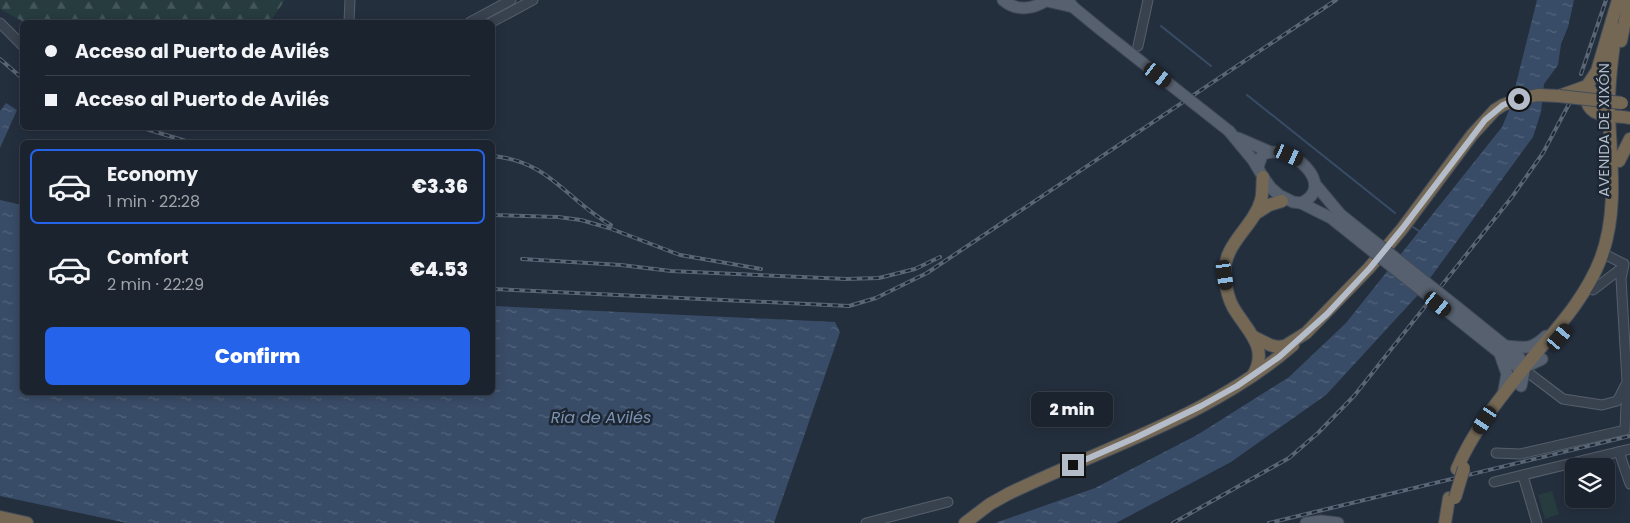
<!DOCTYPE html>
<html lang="en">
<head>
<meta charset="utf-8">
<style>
	:root { --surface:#1b232e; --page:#242b36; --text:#f1f3f6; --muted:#a0a4aa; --line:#39404a; --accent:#2563eb }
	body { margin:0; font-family:Poppins,sans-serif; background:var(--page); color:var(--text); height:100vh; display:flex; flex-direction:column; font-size:19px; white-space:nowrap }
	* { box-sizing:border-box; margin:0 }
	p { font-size:16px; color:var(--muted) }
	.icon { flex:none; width:28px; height:28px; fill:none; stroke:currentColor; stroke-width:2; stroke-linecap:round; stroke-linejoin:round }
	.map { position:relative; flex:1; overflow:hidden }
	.drawer { position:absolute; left:20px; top:140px; width:475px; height:255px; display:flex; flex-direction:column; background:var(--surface); border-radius:8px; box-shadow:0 2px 12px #0003,0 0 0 1px var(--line) }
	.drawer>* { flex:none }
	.guide { position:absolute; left:20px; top:20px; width:475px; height:110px; border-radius:8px; box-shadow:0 2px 12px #0003,0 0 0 1px var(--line); display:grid; align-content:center; height:110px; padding:0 25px; background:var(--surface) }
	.fabs { position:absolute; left:1565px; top:458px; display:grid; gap:10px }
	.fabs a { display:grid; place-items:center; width:50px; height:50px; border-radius:8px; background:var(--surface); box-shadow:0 2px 12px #0003,0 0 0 1px var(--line); font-size:25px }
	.end { position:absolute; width:22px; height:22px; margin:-11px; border:6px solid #b4bcc9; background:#111; box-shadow:0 0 0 2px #111 }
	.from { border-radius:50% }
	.bubble { position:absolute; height:35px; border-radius:8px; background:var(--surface); box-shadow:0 2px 12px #0003,0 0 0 1px var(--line); font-size:16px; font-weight:800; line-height:35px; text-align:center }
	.car { position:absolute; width:15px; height:30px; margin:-15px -8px; border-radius:6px; box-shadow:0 0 4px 1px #0007; background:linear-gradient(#222 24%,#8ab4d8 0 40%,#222 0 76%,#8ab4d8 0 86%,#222 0) }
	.guide b { display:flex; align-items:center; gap:18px; height:48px; font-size:19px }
	.guide b+b { border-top:1px solid var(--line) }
	.guide i { width:12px; height:12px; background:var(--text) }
	ul { padding:9px 0 0; list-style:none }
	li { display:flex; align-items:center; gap:15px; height:75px; margin:0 10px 8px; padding:0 15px; border:2px solid transparent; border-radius:8px }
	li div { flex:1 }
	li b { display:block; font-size:19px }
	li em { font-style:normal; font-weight:800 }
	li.on { border-color:var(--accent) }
	li>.icon { width:45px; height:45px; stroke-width:1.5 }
	.action { display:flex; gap:10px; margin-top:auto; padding:10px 25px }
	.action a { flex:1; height:58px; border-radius:8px; background:var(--accent); color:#fff; font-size:20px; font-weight:800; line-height:58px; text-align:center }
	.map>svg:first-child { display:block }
</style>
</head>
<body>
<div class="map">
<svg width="1630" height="523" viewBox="0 0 1630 523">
	<defs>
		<pattern id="forest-firs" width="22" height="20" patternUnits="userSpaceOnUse" patternTransform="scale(1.25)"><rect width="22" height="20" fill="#263c3f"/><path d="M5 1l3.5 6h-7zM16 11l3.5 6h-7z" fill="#435659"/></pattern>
		<pattern id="water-ripples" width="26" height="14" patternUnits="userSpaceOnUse" patternTransform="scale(1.25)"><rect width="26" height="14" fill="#394c67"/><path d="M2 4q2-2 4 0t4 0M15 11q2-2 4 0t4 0" fill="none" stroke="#53647b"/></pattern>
	</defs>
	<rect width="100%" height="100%" fill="#242f3e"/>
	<path fill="url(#forest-firs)" d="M0,0H285L270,22H24L0,9Z"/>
	<path fill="#263c3f" d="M1552,491L1559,514L1545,519L1538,495Z"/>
	<g fill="url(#water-ripples)">
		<path d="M1537,0H1574L1568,27L1561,44L1558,65L1544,84L1541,112L1533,137L1417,296L1326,395L1231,462L1116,523H995L1095,488L1197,435L1289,377L1346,323L1502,127L1510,108Z"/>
		<path d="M6,103L17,110L0,148V111Z"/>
		<path d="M0,200L22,205V392H492L493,306L835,322L840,332L774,523H127L0,496Z"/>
	</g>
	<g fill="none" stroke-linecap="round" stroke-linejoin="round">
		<g stroke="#394c67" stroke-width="2">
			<path d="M1161,26L1211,66"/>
			<path d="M1247,95L1395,213"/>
			<path d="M1413,227L1419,231"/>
		</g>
		<defs>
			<g id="minor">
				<path d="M349,22L350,0"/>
				<path d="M470,22L511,0"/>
				<path d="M492,22L533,0"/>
				<path d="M0,23L22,45"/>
				<path d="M1138,46L1148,0"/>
				<path d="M1593,290L1623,267"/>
				<path d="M1530,374L1563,399L1602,405L1617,401L1620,396L1625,386"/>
				<path d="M1619,452L1630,484"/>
				<path d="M1496,453L1520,454L1625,430L1627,381L1621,279L1624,264L1608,256"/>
				<path d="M1523,476L1537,523"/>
				<path d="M1494,482L1630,449"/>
				<path d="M866,523L948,502"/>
			</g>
			<g id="major">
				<path d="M1003,0C1017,12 1034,9 1047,0"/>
				<path d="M1068,0L1073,7L1101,30"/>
				<path d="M1047,1L1073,7"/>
				<path d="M1229,131L1253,160L1263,177L1271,188L1279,195L1293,202L1301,203C1339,186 1289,140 1262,155L1258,167"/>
				<path d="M1238,138L1268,151"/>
				<path d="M1315,184L1340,214L1365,234"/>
				<path d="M1301,203L1331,218L1361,242"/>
				<path d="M1457,307L1519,357L1525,367L1521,386"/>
				<path d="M1451,314L1516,366L1525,367L1542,359"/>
				<path d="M1506,346C1526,348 1531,350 1546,336"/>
				<path d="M1500,354L1507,374L1503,395"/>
				<path d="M1306,523L1321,521L1338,523"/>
			</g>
			<g id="highway">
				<path d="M1621,41L1629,0"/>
				<path d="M1591,91L1587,102C1592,119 1615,115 1630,118"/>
				<path d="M1619,161L1630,139"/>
				<path d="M1255,214L1269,205L1282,201"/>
				<path d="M1254,337L1270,345L1278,347L1285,346L1306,333L1369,268L1402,229L1472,135L1495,110L1503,105L1519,99L1538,95L1559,96L1587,86L1597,71L1618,0"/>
				<path d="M1253,375C1270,347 1246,330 1233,307C1228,298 1226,288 1225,278C1221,244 1253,229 1261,200C1263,194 1262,184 1263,177"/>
				<path d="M1457,469C1474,428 1505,392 1533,357C1559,326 1586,297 1601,258C1618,212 1611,163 1609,116C1608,87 1612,58 1616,29"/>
				<path d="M0,517L27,523"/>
				<path d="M965,523L990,504L1008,494C1104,447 1212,416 1293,345"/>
				<path d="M1445,523L1449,498"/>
			</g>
		</defs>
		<use href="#minor" stroke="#565f6c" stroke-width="11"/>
		<use href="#major" stroke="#414a57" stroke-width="13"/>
		<use href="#highway" stroke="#434c59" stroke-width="14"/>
		<use href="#minor" stroke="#38414e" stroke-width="9"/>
		<use href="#major" stroke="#56606e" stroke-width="11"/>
		<use href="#highway" stroke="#746855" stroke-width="12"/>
		<defs>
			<g id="rail">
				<path d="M0,59L22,78"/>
				<path d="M1581,74L1606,0"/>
				<path d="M143,128L189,142"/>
				<path d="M492,156C550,161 566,200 611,225"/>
				<path d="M492,215L558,217L581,220L609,228L680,255L761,269"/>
				<path d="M522,259L621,265L671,271L846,279L879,278L915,269L940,257"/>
				<path d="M492,289L849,306L876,298L927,273L1336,0"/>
				<path d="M1173,523L1289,458L1318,433L1354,396L1512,197L1543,153L1569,104"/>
				<path d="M1269,523L1630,436"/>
			</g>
		</defs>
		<use href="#rail" stroke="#5a6575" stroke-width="4"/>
		<use href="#rail" stroke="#1d2633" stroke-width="2" stroke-dasharray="5.5" stroke-linecap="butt"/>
		<defs>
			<g id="major-bridge">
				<path d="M1101,30L1229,131"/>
				<path d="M1365,234L1457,307"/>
				<path d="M1361,242L1451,314"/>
			</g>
			<g id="highway-bridge">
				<path d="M1559,96L1622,103"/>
				<path d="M1455,498L1464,468"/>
			</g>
		</defs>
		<use href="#major-bridge" stroke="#414a57" stroke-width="13" stroke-linecap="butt"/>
		<use href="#highway-bridge" stroke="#434c59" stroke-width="14" stroke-linecap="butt"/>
		<use href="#major-bridge" stroke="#56606e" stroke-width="11"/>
		<use href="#highway-bridge" stroke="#746855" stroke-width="12"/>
	</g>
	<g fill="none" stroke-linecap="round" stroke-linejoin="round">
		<path stroke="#b4bcc9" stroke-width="6" d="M1073,465L1137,437L1201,406L1237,386L1279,357L1327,314L1370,268L1402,229L1485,120L1503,105L1519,99"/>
	</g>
	<g text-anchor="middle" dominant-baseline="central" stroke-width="5" stroke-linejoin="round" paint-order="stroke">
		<g font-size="15" fill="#b4bcc9" stroke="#1d2633">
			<text transform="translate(1603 130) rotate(-90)">AVENIDA DE XIXÓN</text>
		</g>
		<g font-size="16" font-style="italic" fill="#7c92b1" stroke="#1d2633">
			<text x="601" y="417">Ría de Avilés</text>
		</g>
	</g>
</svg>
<div class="fabs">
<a><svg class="icon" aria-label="layers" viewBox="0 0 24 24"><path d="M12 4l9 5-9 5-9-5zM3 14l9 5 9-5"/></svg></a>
</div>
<i class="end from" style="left:1519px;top:99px"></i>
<i class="end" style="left:1073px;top:465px"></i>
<div class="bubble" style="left:1031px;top:392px;width:82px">2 min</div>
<i class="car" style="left:1158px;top:75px;rotate:128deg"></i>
<i class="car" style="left:1289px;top:155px;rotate:114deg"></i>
<i class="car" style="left:1225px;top:275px;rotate:172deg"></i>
<i class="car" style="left:1438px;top:304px;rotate:129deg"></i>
<i class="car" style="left:1560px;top:337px;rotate:40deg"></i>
<i class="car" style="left:1485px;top:420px;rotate:214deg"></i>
<div class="guide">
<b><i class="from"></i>Acceso al Puerto de Avilés</b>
<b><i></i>Acceso al Puerto de Avilés</b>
</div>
<section class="drawer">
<ul>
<li class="on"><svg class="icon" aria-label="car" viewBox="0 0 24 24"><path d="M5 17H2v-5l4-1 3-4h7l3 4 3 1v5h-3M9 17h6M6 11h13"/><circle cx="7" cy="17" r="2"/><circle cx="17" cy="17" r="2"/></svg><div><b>Economy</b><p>1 min · 22:28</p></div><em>€3.36</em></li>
<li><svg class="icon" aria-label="car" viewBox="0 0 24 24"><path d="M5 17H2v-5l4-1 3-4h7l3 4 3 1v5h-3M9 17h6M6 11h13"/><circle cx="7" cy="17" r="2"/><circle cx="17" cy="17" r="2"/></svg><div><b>Comfort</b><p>2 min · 22:29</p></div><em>€4.53</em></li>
</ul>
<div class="action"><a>Confirm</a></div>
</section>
</div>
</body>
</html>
